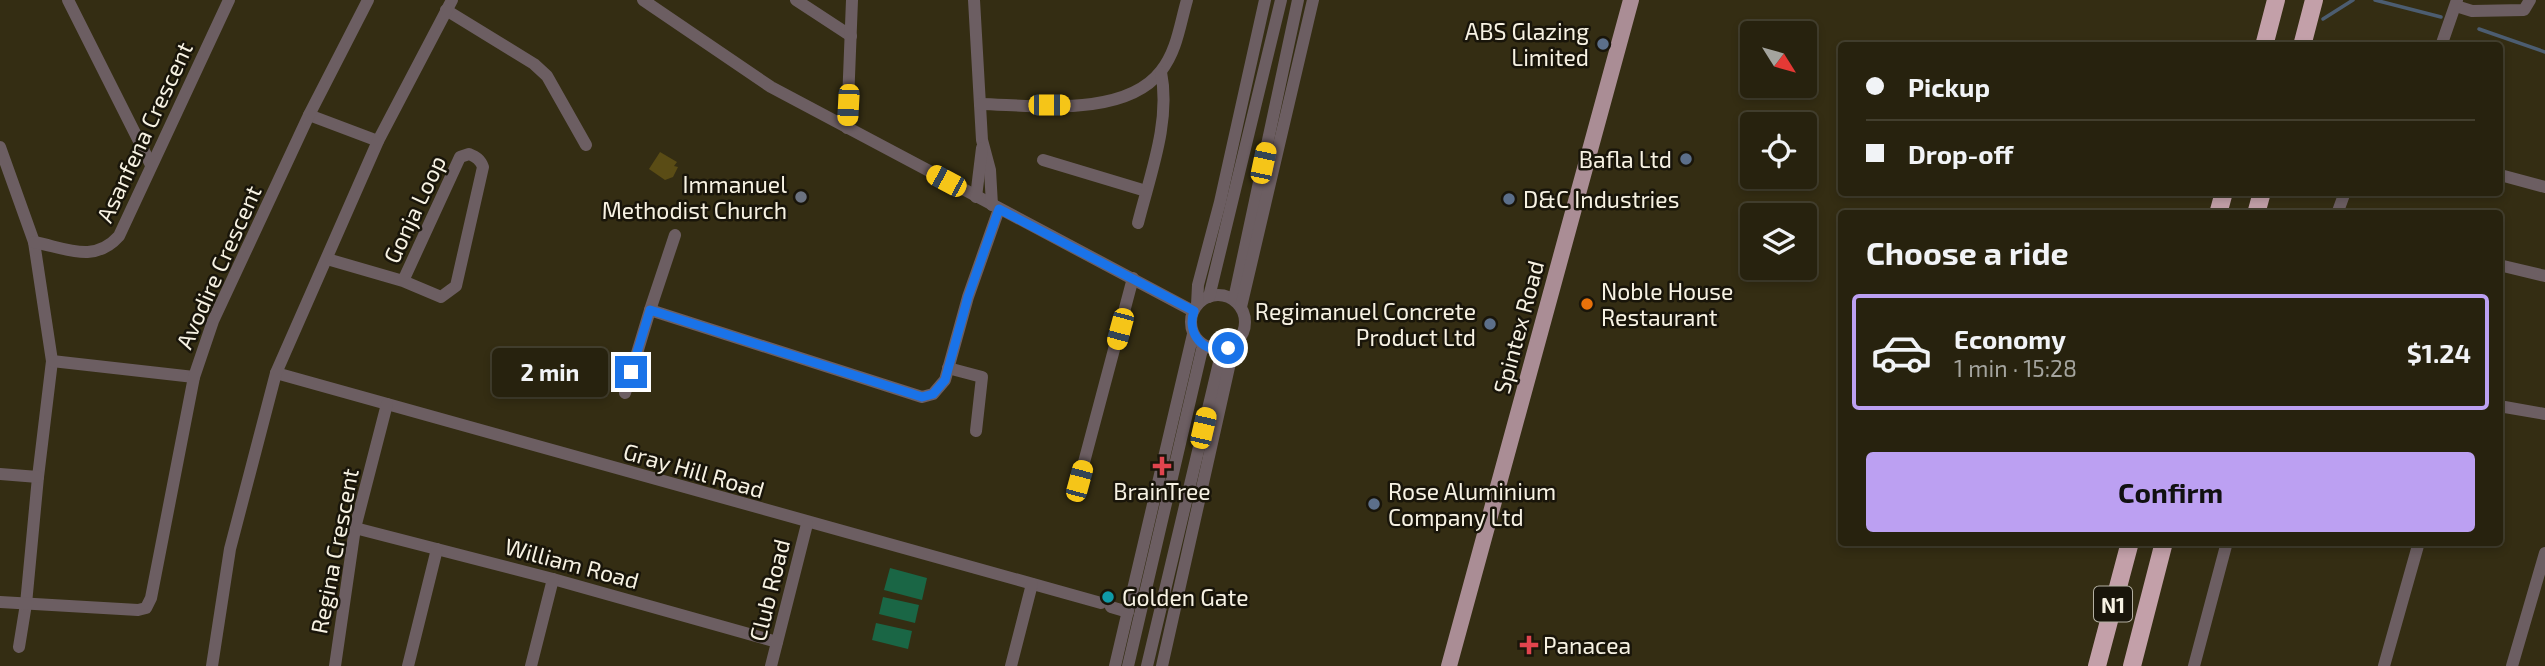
<!DOCTYPE html>
<html lang="en">
<head>
<meta charset="utf-8">
<style>
	:root { --surface:#27220e; --page:#332f1c; --text:#f1f3f6; --muted:#a4a49e; --line:#433f2e; --accent:#bca0f2 }
	body { margin:0; font-family:"Exo 2",sans-serif; background:var(--page); color:var(--text); height:100vh; display:flex; flex-direction:column; font-size:26px; white-space:nowrap }
	* { box-sizing:border-box; margin:0 }
	p { font-size:23px; color:var(--muted) }
	.icon { flex:none; width:38px; height:38px; fill:none; stroke:currentColor; stroke-width:2; stroke-linecap:round; stroke-linejoin:round }
	.map { position:relative; flex:1; overflow:hidden }
	.drawer { position:absolute; left:1838px; top:210px; width:665px; height:336px; display:flex; flex-direction:column; background:var(--surface); border-radius:7px; box-shadow:0 4px 10px #0003,0 0 0 2px var(--line) }
	.drawer>* { flex:none }
	.top-card { position:absolute; left:1838px; top:42px; width:665px; height:154px; border-radius:7px; box-shadow:0 4px 10px #0003,0 0 0 2px var(--line); display:grid; align-content:center; height:154px; padding:0 28px; background:var(--surface) }
	.needle { width:46px; rotate:127deg }
	.fabs { position:absolute; left:1740px; top:21px; display:grid; gap:14px }
	.fabs a { display:grid; place-items:center; width:77px; height:77px; border-radius:7px; background:var(--surface); box-shadow:0 4px 10px #0003,0 0 0 2px var(--line); font-size:35px }
	.end { position:absolute; width:32px; height:32px; margin:-16px; border:9px solid #1a73e8; background:#fff; box-shadow:0 0 0 4px #fff }
	.from { border-radius:50% }
	.bubble { position:absolute; height:49px; border-radius:7px; background:var(--surface); box-shadow:0 4px 10px #0003,0 0 0 2px var(--line); font-size:23px; font-weight:700; line-height:49px; text-align:center }
	.car { position:absolute; width:21px; height:42px; margin:-21px -10px; border-radius:9px; box-shadow:0 0 5px 2px #0007; background:linear-gradient(#f5c518 24%,#345 0 40%,#f5c518 0 76%,#345 0 86%,#f5c518 0) }
	.top-card b { display:flex; align-items:center; gap:24px; height:66px; font-size:26px }
	.top-card b+b { border-top:2px solid var(--line) }
	.top-card i { width:18px; height:18px; background:var(--text) }
	ul { padding:0; list-style:none }
	li { display:flex; align-items:center; gap:21px; height:116px; margin:0 14px 10px; padding:0 14px; border:4px solid var(--line); border-radius:7px }
	li div { flex:1 }
	li b { display:block; font-size:26px }
	li em { font-style:normal; font-weight:700 }
	li.selected { border-color:var(--accent) }
	li>.icon { width:63px; height:63px; stroke-width:1.5 }
	h2 { padding:0 28px; font-size:32px; line-height:84px }
	.button { display:flex; gap:14px; margin-top:auto; padding:14px 28px }
	.button a { flex:1; height:80px; border-radius:7px; background:var(--accent); color:#111; font-size:28px; font-weight:700; line-height:80px; text-align:center }
	.map>svg:first-child { display:block }
</style>
</head>
<body>
<div class="map">
<svg width="2545" height="666" viewBox="0 0 2545 666">
	<rect width="100%" height="100%" fill="#342d13"/>
	<g fill="#1a6645">
		<path d="M890,568L927,578L922,600L884,590Z"/>
		<path d="M883,597L919,605L915,623L879,614Z"/>
		<path d="M876,623L912,631L908,649L872,640Z"/>
	</g>
	<g fill="none" stroke-linecap="round" stroke-linejoin="round">
		<g stroke="#4c5d71" stroke-width="3.5">
			<path d="M2375,0L2441,17"/>
			<path d="M2323,19L2353,0"/>
			<path d="M2479,29L2545,52"/>
		</g>
	</g>
	<path fill="#5a4c15" d="M660,152L677,162L674,166L678,167L673,177L665,180L649,169Z"/>
	<g fill="none" stroke-linecap="round" stroke-linejoin="round">
		<g stroke="#6c5e62" stroke-width="12">
			<path d="M68,0L151,165"/>
			<path d="M643,0L771,87L1193,311"/>
			<path d="M796,0L851,36"/>
			<path d="M974,0L982,140L990,170L992,205"/>
			<path d="M2456,6L2472,11L2524,10L2530,0"/>
			<path d="M446,10L534,64L547,76L586,145"/>
			<path d="M2441,46L2457,0"/>
			<path d="M980,104C1033,105 1125,118 1161,71C1177,51 1180,24 1187,0"/>
			<path d="M309,115L378,141"/>
			<path d="M847,128L852,0"/>
			<path d="M0,147L34,242L52,361L38,477L26,604L19,647"/>
			<path d="M1043,160L1146,191"/>
			<path d="M2504,176L2545,187"/>
			<path d="M976,197L982,148"/>
			<path d="M2337,214L2345,192"/>
			<path d="M1138,223C1150,175 1171,121 1161,72"/>
			<path d="M34,242C66,248 94,264 119,236L229,0"/>
			<path d="M327,259L403,281L460,157L469,154C476,157 480,159 483,167L456,286L441,297L403,281"/>
			<path d="M2499,265L2545,276"/>
			<circle cx="1218" cy="322" r="27"/>
			<path d="M1209,297L1281,0"/>
			<path d="M1234,299L1298,0"/>
			<path d="M1197,305L1198,285L1220,202L1265,0"/>
			<path d="M1241,307L1313,0"/>
			<path d="M650,310L675,235"/>
			<path d="M52,361L194,377"/>
			<path d="M948,368L982,377L976,431"/>
			<path d="M276,373L1101,603"/>
			<path d="M625,393L650,310L922,397L933,394L945,380L968,297L999,209"/>
			<path d="M2499,406L2545,414"/>
			<path d="M0,474L38,477"/>
			<path d="M1079,481L1133,278"/>
			<path d="M355,528L553,579L777,642"/>
			<path d="M0,602L138,610L146,608L151,598L194,377L213,321L309,115L368,0"/>
			<path d="M1111,607L1128,612"/>
			<path d="M212,666L230,549L276,373L378,141L452,0"/>
			<path d="M335,666L355,528L387,404"/>
			<path d="M408,666L437,549"/>
			<path d="M531,666L553,579"/>
			<path d="M771,666L807,524"/>
			<path d="M1011,666L1032,584"/>
			<path d="M1115,666L1193,334"/>
			<path d="M1128,666L1203,345"/>
			<path d="M1147,666L1222,350"/>
			<path d="M1162,666L1234,345"/>
			<path d="M2194,666L2227,542"/>
			<path d="M2384,666L2419,542"/>
			<path d="M2512,666L2545,553"/>
		</g>
		<path stroke="#aa8d95" stroke-width="16" d="M1449,666L1631,0"/>
		<g stroke="#c3a0a9" stroke-width="18">
			<path d="M2264,46L2276,0"/>
			<path d="M2302,46L2314,0"/>
			<path d="M2218,214L2224,192"/>
			<path d="M2256,214L2262,192"/>
			<path d="M2097,666L2130,542"/>
			<path d="M2132,666L2164,542"/>
		</g>
	</g>
	<g fill="none" stroke-linecap="round" stroke-linejoin="round">
		<path stroke="#1a73e8" stroke-width="9" d="M631,372L650,310L922,397L933,394L945,380L968,297L999,209L1194,311C1186,334 1204,355 1228,348"/>
	</g>
	<g fill="#5c6f8a" stroke="#19150a" stroke-width="2.5">
		<circle cx="1603" cy="44" r="7"/>
		<circle cx="1686" cy="159" r="7"/>
		<circle cx="1509" cy="199" r="7"/>
		<circle cx="1490" cy="324" r="7"/>
		<circle cx="1374" cy="504" r="7"/>
	</g>
	<circle fill="#6b7280" stroke="#19150a" stroke-width="2.5" cx="801" cy="197" r="7"/>
	<circle fill="#e8710a" stroke="#19150a" stroke-width="2.5" cx="1587" cy="304" r="7"/>
	<g fill="#e0444e" stroke="#19150a" stroke-width="2.5">
		<path d="M1158.5 455.5h7v7h7v7h-7v7h-7v-7h-7v-7h7z"/>
		<path d="M1525.5 634.5h7v7h7v7h-7v7h-7v-7h-7v-7h7z"/>
	</g>
	<circle fill="#0f9aa8" stroke="#19150a" stroke-width="2.5" cx="1108" cy="597" r="7"/>
	<g text-anchor="middle" dominant-baseline="central" stroke-width="5" stroke-linejoin="round" paint-order="stroke">
		<rect fill="#19150a" stroke="#b4b0a2" stroke-width="2" x="2094" y="586.5" width="38" height="35" rx="5"/>
		<g font-size="21" font-weight="bold" fill="#f7f2e3">
			<text x="2113" y="604">N1</text>
		</g>
		<g font-size="23" fill="#f7f2e3" stroke="#19150a" text-anchor="start">
			<text x="1589" y="31" text-anchor="end">ABS Glazing<tspan x="1589" dy="26">Limited</tspan></text>
			<text x="1672" y="159" text-anchor="end">Bafla Ltd</text>
			<text x="787" y="184" text-anchor="end">Immanuel<tspan x="787" dy="26">Methodist Church</tspan></text>
			<text x="1523" y="199">D&amp;C Industries</text>
			<text x="1601" y="291">Noble House<tspan x="1601" dy="26">Restaurant</tspan></text>
			<text x="1476" y="311" text-anchor="end">Regimanuel Concrete<tspan x="1476" dy="26">Product Ltd</tspan></text>
			<text x="1162" y="491" text-anchor="middle">BrainTree</text>
			<text x="1388" y="491">Rose Aluminium<tspan x="1388" dy="26">Company Ltd</tspan></text>
			<text x="1122" y="597">Golden Gate</text>
			<text x="1543" y="645">Panacea</text>
		</g>
		<g font-size="23" fill="#f7f2e3" stroke="#19150a">
			<text transform="translate(144 132) rotate(-65)">Asanfena Crescent</text>
			<text transform="translate(414 209) rotate(-65)">Gonja Loop</text>
			<text transform="translate(218 267) rotate(-66)">Avodire Crescent</text>
			<text transform="translate(1518 327) rotate(-75)">Spintex Road</text>
			<text transform="translate(694 470) rotate(16)">Gray Hill Road</text>
			<text transform="translate(334 551) rotate(-79)">Regina Crescent</text>
			<text transform="translate(572 563) rotate(15)">William Road</text>
			<text transform="translate(769 590) rotate(-76)">Club Road</text>
		</g>
	</g>
</svg>
<div class="fabs">
<a><svg class="needle" viewBox="-14 -14 28 28"><path d="M0-13l5 13h-10z" fill="#e53935"/><path d="M0 13l5-13h-10z" fill="#a4a49e"/></svg></a>
<a><svg class="icon" aria-label="locate" viewBox="0 0 24 24"><circle cx="12" cy="12" r="6"/><path d="M12 2v4M12 18v4M2 12h4M18 12h4"/></svg></a>
<a><svg class="icon" aria-label="layers" viewBox="0 0 24 24"><path d="M12 4l9 5-9 5-9-5zM3 14l9 5 9-5"/></svg></a>
</div>
<i class="end from" style="left:1228px;top:348px"></i>
<i class="end" style="left:631px;top:372px"></i>
<div class="bubble" style="left:492px;top:348px;width:116px">2 min</div>
<i class="car" style="left:848px;top:105px;rotate:183deg"></i>
<i class="car" style="left:1049px;top:105px;rotate:90deg"></i>
<i class="car" style="left:1263px;top:163px;rotate:12deg"></i>
<i class="car" style="left:946px;top:181px;rotate:298deg"></i>
<i class="car" style="left:1120px;top:329px;rotate:195deg"></i>
<i class="car" style="left:1203px;top:428px;rotate:13deg"></i>
<i class="car" style="left:1079px;top:481px;rotate:15deg"></i>
<div class="top-card">
<b><i class="from"></i>Pickup</b>
<b><i></i>Drop-off</b>
</div>
<section class="drawer">
<h2>Choose a ride</h2>
<ul>
<li class="selected"><svg class="icon" aria-label="car" viewBox="0 0 24 24"><path d="M5 17H2v-5l4-1 3-4h7l3 4 3 1v5h-3M9 17h6M6 11h13"/><circle cx="7" cy="17" r="2"/><circle cx="17" cy="17" r="2"/></svg><div><b>Economy</b><p>1 min · 15:28</p></div><em>$1.24</em></li>
</ul>
<div class="button"><a>Confirm</a></div>
</section>
</div>
</body>
</html>
